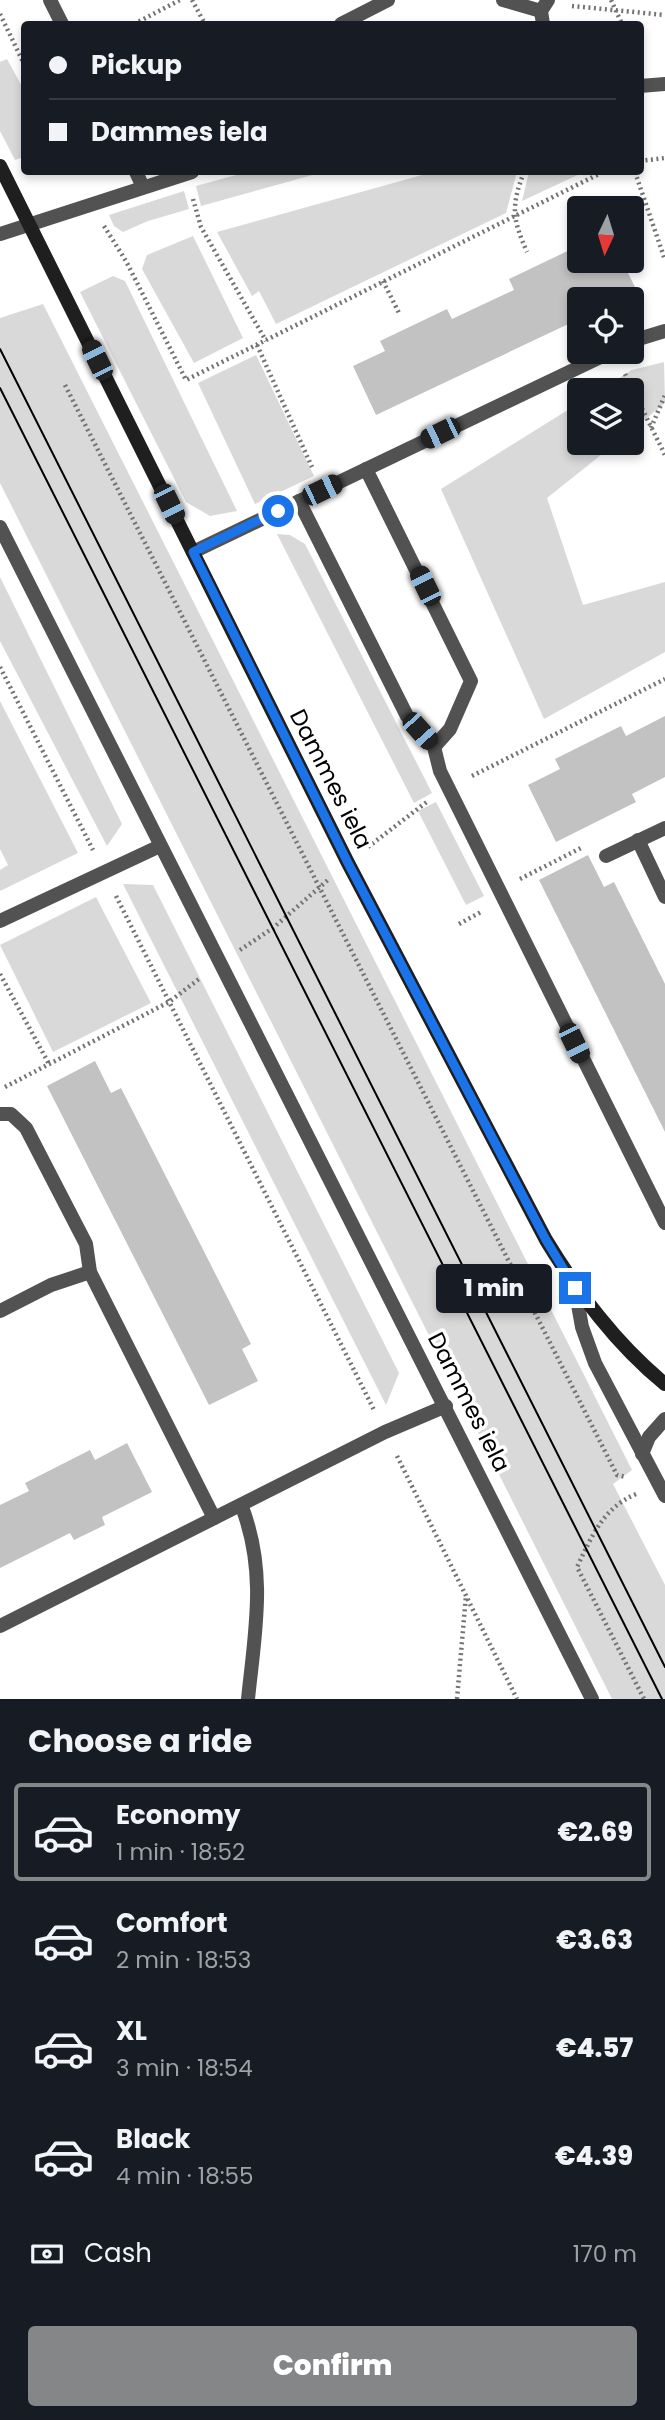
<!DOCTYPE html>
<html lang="en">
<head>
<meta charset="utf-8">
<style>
	:root { --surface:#171b24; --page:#20242c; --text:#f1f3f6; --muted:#9ea1a6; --line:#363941; --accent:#858687 }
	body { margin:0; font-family:Poppins,sans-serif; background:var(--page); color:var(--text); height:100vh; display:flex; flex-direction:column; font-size:26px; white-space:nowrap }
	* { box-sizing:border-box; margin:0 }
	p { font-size:23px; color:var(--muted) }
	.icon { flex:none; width:38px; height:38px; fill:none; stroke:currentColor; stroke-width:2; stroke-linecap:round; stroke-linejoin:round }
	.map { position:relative; height:1699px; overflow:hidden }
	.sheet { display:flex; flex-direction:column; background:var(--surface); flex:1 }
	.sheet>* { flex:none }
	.top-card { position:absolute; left:21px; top:21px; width:623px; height:154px; border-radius:7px; box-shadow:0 4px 10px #0003; display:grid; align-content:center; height:154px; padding:0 28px; background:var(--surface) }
	.needle { width:46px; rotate:184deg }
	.controls { position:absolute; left:567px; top:196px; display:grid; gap:14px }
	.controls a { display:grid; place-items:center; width:77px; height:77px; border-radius:7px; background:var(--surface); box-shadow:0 4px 10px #0003; font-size:35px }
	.end { position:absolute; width:32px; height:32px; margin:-16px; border:9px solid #1a73e8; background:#fff; box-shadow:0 0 0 4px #fff }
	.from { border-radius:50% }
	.bubble { position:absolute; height:49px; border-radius:7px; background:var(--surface); box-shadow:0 4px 10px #0003; font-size:23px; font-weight:800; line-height:49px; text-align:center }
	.car { position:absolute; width:21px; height:42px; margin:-21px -10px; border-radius:9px; box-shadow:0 0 5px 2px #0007; background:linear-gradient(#222 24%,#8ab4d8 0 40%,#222 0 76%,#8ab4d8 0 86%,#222 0) }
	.top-card b { display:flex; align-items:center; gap:24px; height:66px; font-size:26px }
	.top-card b+b { border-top:2px solid var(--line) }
	.top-card i { width:18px; height:18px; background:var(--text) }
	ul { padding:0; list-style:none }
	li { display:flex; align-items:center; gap:21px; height:98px; margin:0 14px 10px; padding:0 14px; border:4px solid transparent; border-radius:7px }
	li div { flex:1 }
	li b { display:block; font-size:26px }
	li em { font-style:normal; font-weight:800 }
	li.selected { border-color:var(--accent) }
	li>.icon { width:63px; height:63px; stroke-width:1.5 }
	h2 { padding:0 28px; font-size:32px; line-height:84px }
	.pay { display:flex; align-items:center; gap:18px; height:77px; padding:0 28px; font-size:26px }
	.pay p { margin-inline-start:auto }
	.cta { display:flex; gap:14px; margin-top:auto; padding:14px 28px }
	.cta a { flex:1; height:80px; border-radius:7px; background:var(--accent); color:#fff; font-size:28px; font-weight:800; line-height:80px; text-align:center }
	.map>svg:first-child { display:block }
</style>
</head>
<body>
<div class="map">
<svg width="665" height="1699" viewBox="0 0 665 1699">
	<rect width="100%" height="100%" fill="#fff"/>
	<g fill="#d9d9d9">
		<path d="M7,59L24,90V157L15,160L0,131V62Z"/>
		<path d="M247,172H323L201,206L196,186Z"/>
		<path d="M433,172H517L506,213L276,324L259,291L252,296L217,232Z"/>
		<path d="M529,172H584L522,201Z"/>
		<path d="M184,191L189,209L148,221L123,232L114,226L109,215Z"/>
		<path d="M193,236L243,338L194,363L142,269L147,255Z"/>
		<path d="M113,276L125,281L237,511L210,516L186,502L80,292Z"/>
		<path d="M43,304L632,1470L613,1484L665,1585V1699H612L0,483V318Z"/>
		<path d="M256,355L314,476L255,504L198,383Z"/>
		<path d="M664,362L665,403L632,430V390H600L632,370Z"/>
		<path d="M579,403V443H616L547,498L583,605L665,582V652L544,719L441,489Z"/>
		<path d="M277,534L290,535L305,544L432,793L414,803Z"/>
		<path d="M0,577L122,824L107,846L0,641Z"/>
		<path d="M0,701L78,853L0,891V870L8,865L0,849Z"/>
		<path d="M436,802L484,896L466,905L418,811Z"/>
		<path d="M123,884L153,885L399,1373L386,1405Z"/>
		<path d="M96,897L151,1003L53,1052L0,945Z"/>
	</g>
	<g fill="#c2c2c2">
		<path d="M576,247L579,261H622L637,291L620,299H579V319L376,415L353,366L385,351L380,341L447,309L452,319L514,290L509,279Z"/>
		<path d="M665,716V777L632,794L636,802L556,842L528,785L560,769L555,759L621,726L626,736Z"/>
		<path d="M588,855L604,887L614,882L665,984V1132L539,880Z"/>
		<path d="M95,1061L111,1093L121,1088L251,1344L242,1349L258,1381L209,1405L47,1086Z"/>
		<path d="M127,1443L152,1492L102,1517L105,1525L74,1540L70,1533L0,1568V1505L29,1491L25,1483L90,1450L95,1460Z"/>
	</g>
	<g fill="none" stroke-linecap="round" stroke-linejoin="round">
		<g stroke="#747474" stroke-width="4.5" stroke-dasharray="2 3.5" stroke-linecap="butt">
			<path d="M192,0L205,24"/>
			<path d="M611,0L622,24"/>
			<path d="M572,6L665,15"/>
			<path d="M0,14L24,64"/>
			<path d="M134,24L180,0"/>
			<path d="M640,161L665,158"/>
			<path d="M524,172C511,206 512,218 527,252"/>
			<path d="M635,172L665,260"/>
			<path d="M193,199L201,227L266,341"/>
			<path d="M104,226L126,261L186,380L603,172"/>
			<path d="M383,281L399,313"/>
			<path d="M257,345L312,467"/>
			<path d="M625,374L665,455"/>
			<path d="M65,385L617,1475L626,1477"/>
			<path d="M651,428L665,395"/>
			<path d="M0,667L93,850"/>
			<path d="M472,776L665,679"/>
			<path d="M368,847L428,801"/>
			<path d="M520,879L581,848"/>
			<path d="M116,896L374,1410"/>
			<path d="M459,924L481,912"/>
			<path d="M240,950L273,928L329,879"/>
			<path d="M0,974L49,1064"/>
			<path d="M5,1087L169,1002L199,979"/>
			<path d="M397,1456L517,1699"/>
			<path d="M636,1494C603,1508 592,1536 577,1567L644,1699"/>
			<path d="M457,1699L466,1595"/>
		</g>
		<g stroke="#525252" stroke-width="14">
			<path d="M575,1288L582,1327L595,1363L665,1496"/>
			<path d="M642,1454L649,1437L665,1419"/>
		</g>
		<g stroke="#525252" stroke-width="14">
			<path d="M50,0L62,24"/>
			<path d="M503,0L541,11"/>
			<path d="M341,24L388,0"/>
			<path d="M543,24L541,11L548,0"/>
			<path d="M640,86L665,84"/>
			<path d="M136,172L143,187"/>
			<path d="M0,234L192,172"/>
			<path d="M632,341L665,331"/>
			<path d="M366,469L471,681L450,729L434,747"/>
			<path d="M299,501L407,716L434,747L440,771L665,1223"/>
			<path d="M0,527L592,1699"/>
			<path d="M193,552L611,352"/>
			<path d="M638,840L665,897"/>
			<path d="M606,856L665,828"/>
			<path d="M0,921L160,846"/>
			<path d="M0,1114H11L26,1128L86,1244L90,1272L214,1518"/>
			<path d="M0,1311L51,1285L90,1272"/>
			<path d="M242,1507C267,1573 255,1631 248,1699"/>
			<path d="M0,1626L385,1432L446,1406"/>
		</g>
		<path stroke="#1f1f1f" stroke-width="14" d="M0,166L348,863L546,1240C579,1294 616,1344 665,1384"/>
		<g stroke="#000" stroke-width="2">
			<path d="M0,349L665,1667"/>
			<path d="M0,388L662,1699"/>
		</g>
	</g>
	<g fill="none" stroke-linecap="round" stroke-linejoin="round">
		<path stroke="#1a73e8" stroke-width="9" d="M278,511L193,552L348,863L546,1240L575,1288"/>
	</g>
	<g text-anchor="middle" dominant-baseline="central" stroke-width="7" stroke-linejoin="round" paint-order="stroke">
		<g font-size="23" fill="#000" stroke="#fff">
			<text transform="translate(331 779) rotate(63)">Dammes iela</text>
			<text transform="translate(469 1402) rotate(63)">Dammes iela</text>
		</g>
	</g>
</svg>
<div class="controls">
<a><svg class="needle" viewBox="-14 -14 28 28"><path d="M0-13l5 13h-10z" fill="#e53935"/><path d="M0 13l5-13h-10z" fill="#9ea1a6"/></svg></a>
<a><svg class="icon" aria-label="locate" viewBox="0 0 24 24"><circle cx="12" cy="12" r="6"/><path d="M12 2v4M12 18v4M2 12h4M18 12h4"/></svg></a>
<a><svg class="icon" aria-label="layers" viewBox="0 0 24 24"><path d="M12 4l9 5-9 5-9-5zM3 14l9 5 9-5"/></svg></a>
</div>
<i class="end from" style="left:278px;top:511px"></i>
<i class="end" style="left:575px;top:1288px"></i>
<div class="bubble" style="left:436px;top:1264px;width:116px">1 min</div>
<i class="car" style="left:97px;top:360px;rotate:334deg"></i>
<i class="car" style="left:440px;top:433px;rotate:244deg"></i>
<i class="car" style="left:322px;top:490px;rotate:64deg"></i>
<i class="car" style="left:169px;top:504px;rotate:154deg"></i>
<i class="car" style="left:425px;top:586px;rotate:334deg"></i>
<i class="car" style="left:420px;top:731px;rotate:138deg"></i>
<i class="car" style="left:574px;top:1043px;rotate:154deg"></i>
<div class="top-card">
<b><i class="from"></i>Pickup</b>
<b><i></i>Dammes iela</b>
</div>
</div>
<section class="sheet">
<h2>Choose a ride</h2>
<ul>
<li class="selected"><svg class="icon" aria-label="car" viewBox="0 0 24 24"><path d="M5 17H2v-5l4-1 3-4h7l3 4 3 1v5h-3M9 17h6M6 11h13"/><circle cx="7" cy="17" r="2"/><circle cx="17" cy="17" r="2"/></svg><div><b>Economy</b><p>1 min · 18:52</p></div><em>€2.69</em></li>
<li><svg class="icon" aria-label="car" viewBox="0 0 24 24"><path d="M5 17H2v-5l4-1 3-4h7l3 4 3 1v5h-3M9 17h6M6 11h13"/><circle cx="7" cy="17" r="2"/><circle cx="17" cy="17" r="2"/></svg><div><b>Comfort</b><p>2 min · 18:53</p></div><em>€3.63</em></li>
<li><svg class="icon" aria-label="car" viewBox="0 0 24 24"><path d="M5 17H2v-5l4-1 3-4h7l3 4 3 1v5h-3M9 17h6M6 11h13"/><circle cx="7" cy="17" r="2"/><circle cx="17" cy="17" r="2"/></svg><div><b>XL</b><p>3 min · 18:54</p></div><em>€4.57</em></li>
<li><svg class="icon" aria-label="car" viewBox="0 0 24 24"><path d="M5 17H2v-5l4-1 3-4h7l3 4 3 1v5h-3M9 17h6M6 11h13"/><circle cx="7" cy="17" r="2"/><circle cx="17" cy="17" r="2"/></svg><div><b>Black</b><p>4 min · 18:55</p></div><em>€4.39</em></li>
</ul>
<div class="pay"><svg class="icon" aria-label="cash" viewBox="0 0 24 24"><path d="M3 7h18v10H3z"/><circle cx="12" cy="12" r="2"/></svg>Cash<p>170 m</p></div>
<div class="cta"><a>Confirm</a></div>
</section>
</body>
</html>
